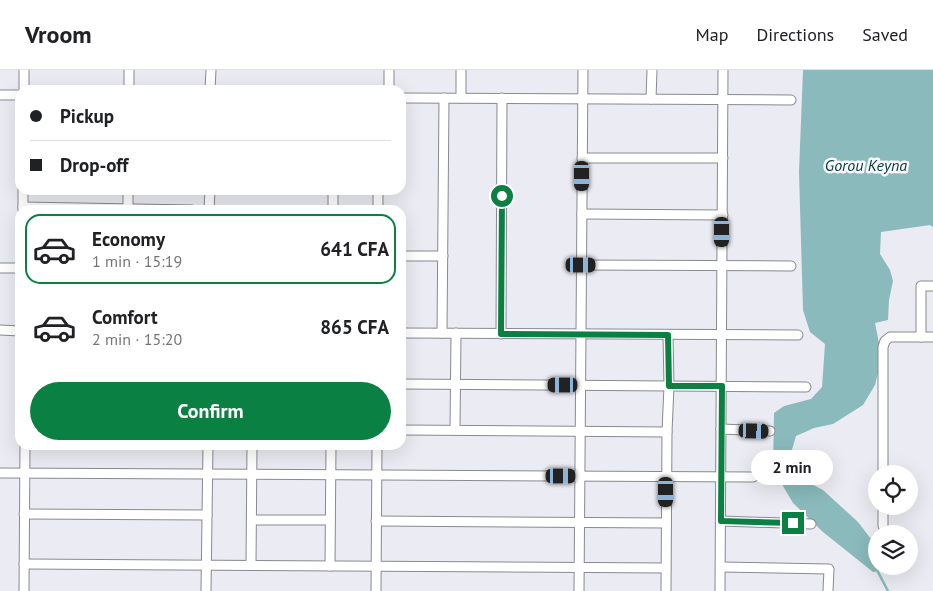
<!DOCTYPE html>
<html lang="en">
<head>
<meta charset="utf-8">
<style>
	:root { --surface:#fff; --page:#f6f6f6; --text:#202124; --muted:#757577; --line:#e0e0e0; --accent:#0b8043 }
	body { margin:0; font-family:"PT Sans",sans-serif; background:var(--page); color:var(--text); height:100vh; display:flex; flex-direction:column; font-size:19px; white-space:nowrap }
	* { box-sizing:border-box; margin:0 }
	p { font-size:16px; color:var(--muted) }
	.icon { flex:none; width:28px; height:28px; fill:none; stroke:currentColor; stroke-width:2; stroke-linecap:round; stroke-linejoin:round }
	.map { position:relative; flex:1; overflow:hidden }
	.panel { position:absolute; left:15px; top:135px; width:391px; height:245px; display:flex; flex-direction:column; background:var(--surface); border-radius:15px; box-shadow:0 5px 20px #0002 }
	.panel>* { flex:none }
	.guide { position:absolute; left:15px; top:15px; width:391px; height:110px; border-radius:15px; box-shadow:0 5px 20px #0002; display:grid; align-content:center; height:110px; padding:0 15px; background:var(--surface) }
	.controls { position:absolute; left:868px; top:395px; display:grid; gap:10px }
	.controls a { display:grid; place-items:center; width:50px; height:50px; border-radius:50%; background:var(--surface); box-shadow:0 5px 20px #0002; font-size:25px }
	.end { position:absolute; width:22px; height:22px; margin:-11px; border:6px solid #0b8043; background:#fff; box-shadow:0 0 0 2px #fff }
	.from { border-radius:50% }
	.bubble { position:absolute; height:35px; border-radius:18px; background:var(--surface); box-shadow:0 5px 20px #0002; font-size:16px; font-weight:600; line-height:35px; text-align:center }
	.car { position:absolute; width:15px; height:30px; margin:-15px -8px; border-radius:6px; box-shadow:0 0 4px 1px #0007; background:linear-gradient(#222 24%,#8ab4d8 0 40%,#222 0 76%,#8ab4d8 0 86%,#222 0) }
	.guide b { display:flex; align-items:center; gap:18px; height:48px; font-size:19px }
	.guide b+b { border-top:1px solid var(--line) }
	.guide i { width:12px; height:12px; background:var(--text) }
	ul { padding:9px 0 0; list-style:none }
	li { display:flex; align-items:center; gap:15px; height:70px; margin:0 10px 8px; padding:0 5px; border:2px solid transparent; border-radius:15px }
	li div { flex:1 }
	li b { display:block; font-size:19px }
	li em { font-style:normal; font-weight:600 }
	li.active { border-color:var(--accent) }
	li>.icon { width:45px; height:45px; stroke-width:1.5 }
	.button { display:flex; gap:10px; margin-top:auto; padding:10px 15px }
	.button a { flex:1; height:58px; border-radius:30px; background:var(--accent); color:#fff; font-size:20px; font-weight:600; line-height:58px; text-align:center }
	header { display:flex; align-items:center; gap:30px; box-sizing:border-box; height:70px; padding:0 25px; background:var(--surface); border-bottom:1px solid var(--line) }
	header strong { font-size:24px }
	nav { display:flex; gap:28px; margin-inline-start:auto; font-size:18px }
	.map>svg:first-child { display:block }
</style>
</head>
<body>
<header>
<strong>Vroom</strong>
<nav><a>Map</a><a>Directions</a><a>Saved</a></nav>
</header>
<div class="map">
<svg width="933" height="521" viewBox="0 0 933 521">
	<rect width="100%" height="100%" fill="#ebebf3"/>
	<path fill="#8ababb" d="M803,0H933V157L930,155L881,162L880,184L890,200L893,211L889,230L888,250L875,253L882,288L875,315L863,335L833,354L814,358L796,366L791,383L794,397L800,408L823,420L858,452L871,469L876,472V496H890L891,499L873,502L823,462L793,433L773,399L774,343L784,336L811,329L822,317L825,274L810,262L803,240L799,102Z"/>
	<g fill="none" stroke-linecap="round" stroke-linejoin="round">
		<path stroke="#8ababb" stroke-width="2.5" d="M877,500L888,521"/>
		<defs>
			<g id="minor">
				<path d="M24,20V0"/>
				<path d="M129,20V0"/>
				<path d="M210,20L211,0"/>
				<path d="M389,20V0"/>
				<path d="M0,25H20"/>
				<path d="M401,28L791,30"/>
				<path d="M461,28V0"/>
				<path d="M651,29L652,0"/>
				<path d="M582,88H723"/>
				<path d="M23,137L192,140"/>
				<path d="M23,140V120"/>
				<path d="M128,140V120"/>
				<path d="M209,140L210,120"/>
				<path d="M333,140V120"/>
				<path d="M378,140V120"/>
				<path d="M582,144L723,145"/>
				<path d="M401,186H443"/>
				<path d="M581,195L791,196"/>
				<path d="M0,198H20"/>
				<path d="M0,260L20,261"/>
				<path d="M401,263L798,265"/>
				<path d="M442,263L444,28"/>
				<path d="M501,264L502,28"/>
				<path d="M921,267V216H933"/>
				<path d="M401,314L806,317"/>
				<path d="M721,359L770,361"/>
				<path d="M401,360L667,362"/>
				<path d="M455,360L456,263"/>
				<path d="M0,403L753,407"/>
				<path d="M883,404V277L885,271L890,267H933"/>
				<path d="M883,436V456"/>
				<path d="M24,444L207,445"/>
				<path d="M252,450H330"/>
				<path d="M376,451L666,453"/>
				<path d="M721,451L811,454"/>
				<path d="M24,494L666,498"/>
				<path d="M251,495L252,375"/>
				<path d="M330,496L331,375"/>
				<path d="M721,497L829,499L828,521"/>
				<path d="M24,521L25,375"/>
				<path d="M206,521L208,375"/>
				<path d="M376,521L377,375"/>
				<path d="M579,521L583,0"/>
				<path d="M666,521L667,362L669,316L668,265"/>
				<path d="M720,521L723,0"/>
			</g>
		</defs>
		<use href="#minor" stroke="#898991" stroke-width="11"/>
		<use href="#minor" stroke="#fff" stroke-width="9"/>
	</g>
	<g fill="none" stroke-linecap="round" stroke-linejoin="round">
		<path stroke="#0b8043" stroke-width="6" d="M502,126L501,264L668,265L669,316H722L721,451L793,453"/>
	</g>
	<g text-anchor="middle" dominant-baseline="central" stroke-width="5" stroke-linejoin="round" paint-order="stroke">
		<g font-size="16" font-style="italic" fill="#08383a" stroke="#f8f8ff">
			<text x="866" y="95">Gorou Keyna</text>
		</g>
	</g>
</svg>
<div class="controls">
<a><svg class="icon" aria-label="locate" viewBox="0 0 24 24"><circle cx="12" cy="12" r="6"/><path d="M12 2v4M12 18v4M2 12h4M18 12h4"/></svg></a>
<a><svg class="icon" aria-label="layers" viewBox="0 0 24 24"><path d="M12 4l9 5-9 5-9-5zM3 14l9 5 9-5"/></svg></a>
</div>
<i class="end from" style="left:502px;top:126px"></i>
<i class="end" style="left:793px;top:453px"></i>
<div class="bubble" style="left:751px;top:380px;width:82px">2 min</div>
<i class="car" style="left:582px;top:106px;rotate:180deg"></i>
<i class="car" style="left:722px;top:162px;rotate:180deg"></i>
<i class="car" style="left:581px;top:195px;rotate:90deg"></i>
<i class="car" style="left:563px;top:315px;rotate:270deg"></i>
<i class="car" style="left:754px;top:361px;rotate:92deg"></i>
<i class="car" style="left:561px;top:406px;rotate:90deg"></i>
<i class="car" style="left:666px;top:422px;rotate:180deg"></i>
<div class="guide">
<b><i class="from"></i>Pickup</b>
<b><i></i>Drop-off</b>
</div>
<section class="panel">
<ul>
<li class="active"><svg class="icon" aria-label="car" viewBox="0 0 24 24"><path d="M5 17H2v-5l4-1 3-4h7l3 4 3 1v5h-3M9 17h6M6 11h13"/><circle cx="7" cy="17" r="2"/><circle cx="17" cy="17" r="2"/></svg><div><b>Economy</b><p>1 min · 15:19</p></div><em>641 CFA</em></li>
<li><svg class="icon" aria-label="car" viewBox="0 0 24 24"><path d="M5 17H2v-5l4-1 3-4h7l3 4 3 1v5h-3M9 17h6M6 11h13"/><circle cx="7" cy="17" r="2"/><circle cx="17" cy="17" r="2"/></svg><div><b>Comfort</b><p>2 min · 15:20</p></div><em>865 CFA</em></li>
</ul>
<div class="button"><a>Confirm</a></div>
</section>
</div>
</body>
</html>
